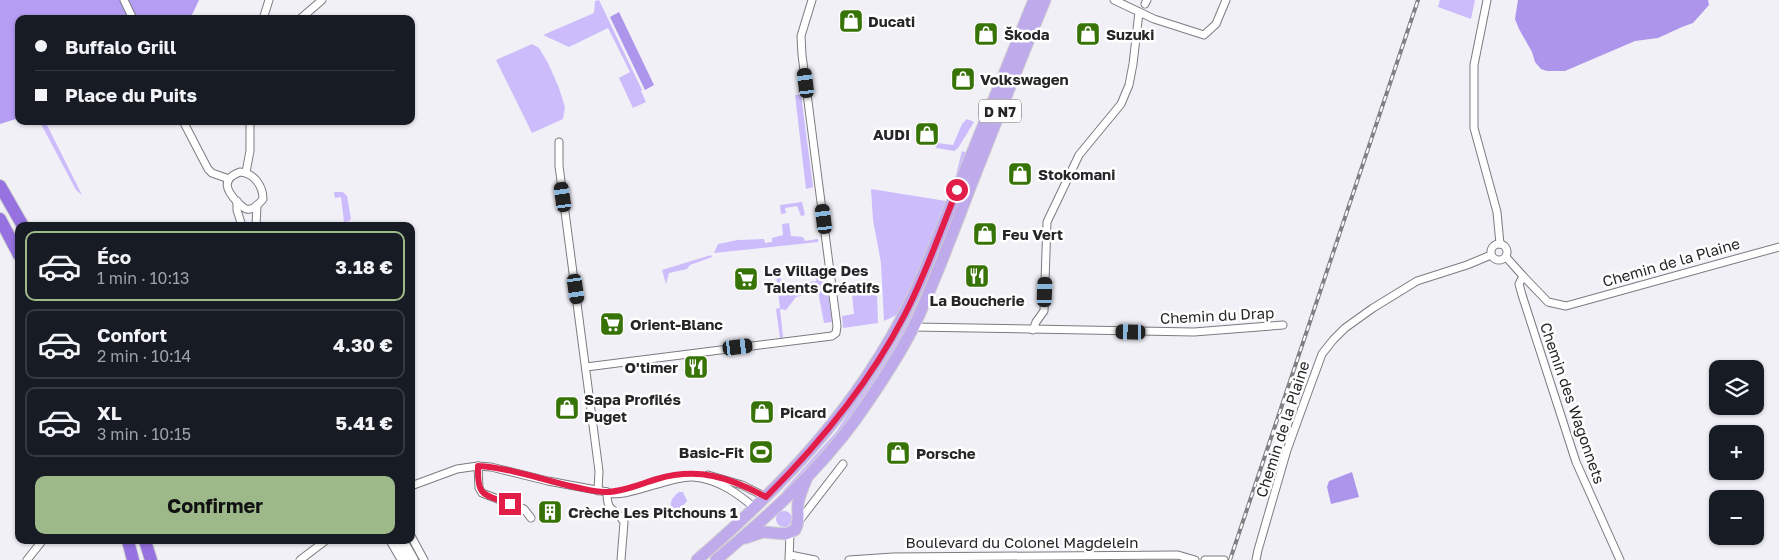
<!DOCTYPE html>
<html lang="fr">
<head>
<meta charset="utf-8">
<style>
	:root { --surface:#171b24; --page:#242831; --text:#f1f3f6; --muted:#9ea1a6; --line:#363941; --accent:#9db98a }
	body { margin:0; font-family:"Golos Text",sans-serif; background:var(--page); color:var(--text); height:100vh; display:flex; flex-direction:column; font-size:19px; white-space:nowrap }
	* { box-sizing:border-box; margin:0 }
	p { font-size:16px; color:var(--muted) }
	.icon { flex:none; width:28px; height:28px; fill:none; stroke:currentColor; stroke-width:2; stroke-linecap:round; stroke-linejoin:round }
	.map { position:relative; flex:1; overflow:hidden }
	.side { position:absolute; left:15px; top:222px; width:400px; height:322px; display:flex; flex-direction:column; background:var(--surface); border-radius:10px; box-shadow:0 1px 4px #0004 }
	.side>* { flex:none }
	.guide { position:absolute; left:15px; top:15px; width:400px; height:110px; border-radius:10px; box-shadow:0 1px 4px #0004; display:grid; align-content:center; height:110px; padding:0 20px; background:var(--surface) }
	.fabs { position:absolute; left:1709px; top:360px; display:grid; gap:10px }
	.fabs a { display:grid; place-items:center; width:55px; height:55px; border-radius:10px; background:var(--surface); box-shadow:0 1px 4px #0004; font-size:25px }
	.end { position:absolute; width:22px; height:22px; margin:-11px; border:6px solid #e11d48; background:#fff; box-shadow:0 0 0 2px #fff }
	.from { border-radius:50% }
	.car { position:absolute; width:15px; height:30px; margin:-15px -8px; border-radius:6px; box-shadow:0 0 4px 1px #0007; background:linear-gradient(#222 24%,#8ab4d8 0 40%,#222 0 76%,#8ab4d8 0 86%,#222 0) }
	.guide b { display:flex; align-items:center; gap:18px; height:48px; font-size:19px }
	.guide b+b { border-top:1px solid var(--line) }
	.guide i { width:12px; height:12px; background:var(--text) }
	ul { padding:9px 0 0; list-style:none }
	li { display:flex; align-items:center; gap:15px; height:70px; margin:0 10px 8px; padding:0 10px; border:2px solid var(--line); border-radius:10px }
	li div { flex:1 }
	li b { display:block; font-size:19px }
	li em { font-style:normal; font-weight:700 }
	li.on { border-color:var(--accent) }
	li>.icon { width:45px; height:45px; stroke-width:1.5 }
	.primary-button { display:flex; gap:10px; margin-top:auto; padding:10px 20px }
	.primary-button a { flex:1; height:58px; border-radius:10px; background:var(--accent); color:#111; font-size:20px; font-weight:700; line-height:58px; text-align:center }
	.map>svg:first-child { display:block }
</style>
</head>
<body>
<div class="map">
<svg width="1779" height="560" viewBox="0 0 1779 560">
	<rect width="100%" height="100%" fill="#f1f0f7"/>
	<g fill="#ccbcfb">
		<path d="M599,0L642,90L641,91L646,102L633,108L619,78L630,72L608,28L569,47L543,35L594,13L595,1Z"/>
		<path d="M1440,0H1475L1471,19L1438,7Z"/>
		<path d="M532,44L539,48L548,63L559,88L565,107L563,119L532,133L496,60Z"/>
		<path d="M795,95H801L813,187L806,189Z"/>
		<path d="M967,119L974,122L958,148L954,151L936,148L937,143L953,145L962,124Z"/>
		<path d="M45,121L82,195L76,190L40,122Z"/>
		<path d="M962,151L967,153L932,246L901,313L884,321L881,263L873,220L871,189L946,201L955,179Z"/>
		<path d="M334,192H343L347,196L351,219L349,221L344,222L341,197L335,198Z"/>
		<path d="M802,202L805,215L801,216L797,206L785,208L786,213L781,214L780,205Z"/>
		<path d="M789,223L791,236L803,237L805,241L818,239V242L714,253L718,244L738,240L764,239L765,243L772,242V238L783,235L782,224Z"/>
		<path d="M949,226C940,251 932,277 921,301C888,374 839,438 783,493V491L836,432L887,354L916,304Z"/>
		<path d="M711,255L712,257L690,265L687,269L669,273L666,284L662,270Z"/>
		<path d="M825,270L832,322L824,323L817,286L804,288L805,295L796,297L786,310L780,309L783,337L780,338L776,309L780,308L776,274H779L783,285L816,281L815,271Z"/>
		<path d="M852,294H877L878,323L843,328L842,316L854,314Z"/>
		<path d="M679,492H683L687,501L675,515C668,505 670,499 679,492Z"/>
		<circle cx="784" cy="519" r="8"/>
	</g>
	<path fill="#b59df4" d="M0,0H199L190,19H19V118L0,124Z"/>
	<g fill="#ad95eb">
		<path d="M1518,0H1708L1709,5L1693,23L1682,27L1658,38L1635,41L1565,71H1547L1541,69L1535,62L1532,52L1519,29L1515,19Z"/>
		<path d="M619,12L654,85L645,90L610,17Z"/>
		<path d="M1352,472L1359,497L1331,504L1327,487L1329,481Z"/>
	</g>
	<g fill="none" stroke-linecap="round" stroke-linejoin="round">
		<defs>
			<g id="street">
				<path d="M124,0L133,19"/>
				<path d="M1114,0L1154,19L1204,35L1216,24L1226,0"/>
				<path d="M1487,0L1474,65V128L1497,212L1500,244"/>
				<path d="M1145,4L1147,0"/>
				<path d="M263,19L269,0"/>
				<path d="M300,19L322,0"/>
				<path d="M183,121L208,169L212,173L229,179"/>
				<path d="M559,142V166L599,471L598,491"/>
				<path d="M240,172C254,173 263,186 263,199C259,204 253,211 246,209C243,208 240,204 237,202C226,190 221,179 240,172Z"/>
				<path d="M246,172L250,151V121"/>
				<path d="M237,201V210L242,226"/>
				<path d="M256,226L257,205"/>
				<circle cx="1499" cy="252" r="8"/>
				<path d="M1506,257L1523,276L1519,284L1522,295L1576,462L1620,560"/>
				<path d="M1523,276L1548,302L1566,306L1779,247"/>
				<path d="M913,327L1194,332L1283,325"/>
				<path d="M1033,330L1036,322L1044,311L1047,222L1079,155L1121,104L1129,85L1133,64L1139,12"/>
				<path d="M586,367L832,336L836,333L837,326L802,55L801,36L812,0"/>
				<path d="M478,466L479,488L482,493L524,509L531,518"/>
				<path d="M708,475L742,485L766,497"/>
				<path d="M411,486L457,469L478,466L491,467L548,481L607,492C621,501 671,475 693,477C718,479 737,493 755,508"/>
				<path d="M607,492C607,515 615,506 624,522L621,560"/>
				<path d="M799,521L843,464"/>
				<path d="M411,536L424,560"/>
				<path d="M790,555L815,560"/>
				<path d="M27,560L42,541"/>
				<path d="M300,560L325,541"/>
				<path d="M789,560L790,533"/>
				<path d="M849,560L893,557L1178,555L1195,560"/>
				<path d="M1205,560H1224"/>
				<path d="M1256,560L1258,550L1287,450L1304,403L1322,354L1333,340L1345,328L1373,308L1417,281L1467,265L1491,255"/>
			</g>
			<g id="secondary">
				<path d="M392,541L403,560"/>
				<path d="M402,541L413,560"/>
			</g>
			<g id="primary">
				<path d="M745,538L763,532L786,534L795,530C800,522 797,513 798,503C800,495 803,487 806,480"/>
				<path d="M697,560C793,477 869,395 922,277L1034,0"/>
				<path d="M716,560C767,517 817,473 856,419C877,389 898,358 914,326C937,277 955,226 975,175C998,117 1021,58 1045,0"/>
			</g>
			<g id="highway">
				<path d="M0,186L23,226"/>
				<path d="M0,219L19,255"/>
				<path d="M128,541L133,560"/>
				<path d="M145,541L151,560"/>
			</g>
		</defs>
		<use href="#street" stroke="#7c7b81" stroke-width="9"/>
		<use href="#secondary" stroke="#7c7b81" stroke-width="12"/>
		<use href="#primary" stroke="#cfcfd0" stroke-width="13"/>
		<use href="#highway" stroke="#cfcfd0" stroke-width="14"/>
		<use href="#street" stroke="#fff" stroke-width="7"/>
		<use href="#secondary" stroke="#fff" stroke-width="10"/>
		<use href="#primary" stroke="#bfaaec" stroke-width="11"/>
		<use href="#highway" stroke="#9572df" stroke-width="12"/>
		<defs>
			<path id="rail" d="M1230,560L1418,0"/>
		</defs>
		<use href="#rail" stroke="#807f83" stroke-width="4"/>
		<use href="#rail" stroke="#fefefe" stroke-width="2" stroke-dasharray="5.5" stroke-linecap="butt"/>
	</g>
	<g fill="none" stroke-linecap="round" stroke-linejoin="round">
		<path stroke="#e11d48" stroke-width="6" d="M510,504C484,494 477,498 478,466C511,468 543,480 575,487C585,489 595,492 605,492C622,492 640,484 657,479C698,467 729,477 766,497C820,443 869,384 904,316C925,276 940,232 957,190"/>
	</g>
	<defs>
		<symbol id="shop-square" viewBox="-11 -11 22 22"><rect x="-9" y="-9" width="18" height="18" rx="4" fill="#377306" stroke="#fefefe"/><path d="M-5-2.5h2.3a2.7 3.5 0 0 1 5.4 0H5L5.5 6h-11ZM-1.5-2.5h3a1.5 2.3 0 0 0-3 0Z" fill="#fff"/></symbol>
		<symbol id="restaurant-square" viewBox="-11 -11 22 22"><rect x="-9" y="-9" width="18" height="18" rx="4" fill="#377306" stroke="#fefefe"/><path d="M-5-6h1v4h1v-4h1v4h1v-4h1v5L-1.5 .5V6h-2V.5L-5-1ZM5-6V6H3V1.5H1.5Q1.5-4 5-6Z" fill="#fff"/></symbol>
		<symbol id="supermarket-square" viewBox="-11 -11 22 22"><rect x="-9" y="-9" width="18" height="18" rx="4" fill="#377306" stroke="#fefefe"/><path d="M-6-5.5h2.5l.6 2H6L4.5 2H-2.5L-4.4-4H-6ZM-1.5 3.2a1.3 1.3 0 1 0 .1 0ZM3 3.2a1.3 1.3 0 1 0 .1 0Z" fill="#fff"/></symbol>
		<symbol id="stadium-square" viewBox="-11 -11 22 22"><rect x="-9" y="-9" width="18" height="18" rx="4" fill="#377306" stroke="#fefefe"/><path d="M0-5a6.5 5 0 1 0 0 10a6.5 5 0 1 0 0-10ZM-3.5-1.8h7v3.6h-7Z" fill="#fff"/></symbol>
		<symbol id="building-square" viewBox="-11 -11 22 22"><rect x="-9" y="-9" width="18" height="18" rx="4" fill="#377306" stroke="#fefefe"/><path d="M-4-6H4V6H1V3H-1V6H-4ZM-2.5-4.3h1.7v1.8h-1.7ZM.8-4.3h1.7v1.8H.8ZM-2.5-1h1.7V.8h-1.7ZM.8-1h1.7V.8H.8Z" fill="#fff"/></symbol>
	</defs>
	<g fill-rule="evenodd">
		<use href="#shop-square" x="837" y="7" width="28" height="28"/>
		<use href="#shop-square" x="972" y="20" width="28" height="28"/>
		<use href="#shop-square" x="1074" y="20" width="28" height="28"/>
		<use href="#shop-square" x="949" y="65" width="28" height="28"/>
		<use href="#shop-square" x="913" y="120" width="28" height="28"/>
		<use href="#shop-square" x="1006" y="160" width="28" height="28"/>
		<use href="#shop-square" x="971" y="220" width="28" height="28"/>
		<use href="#restaurant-square" x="963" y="262" width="28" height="28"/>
		<use href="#supermarket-square" x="732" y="265" width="28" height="28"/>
		<use href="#supermarket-square" x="598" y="310" width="28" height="28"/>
		<use href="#restaurant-square" x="682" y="353" width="28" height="28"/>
		<use href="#shop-square" x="553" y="394" width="28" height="28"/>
		<use href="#shop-square" x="748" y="398" width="28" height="28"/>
		<use href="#stadium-square" x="747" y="438" width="28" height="28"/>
		<use href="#shop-square" x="884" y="439" width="28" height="28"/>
		<use href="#building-square" x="536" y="498" width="28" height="28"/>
	</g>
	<g text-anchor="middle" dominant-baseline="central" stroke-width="5" stroke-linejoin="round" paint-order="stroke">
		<rect fill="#fefefe" stroke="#676768" stroke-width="1" x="979" y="99.5" width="42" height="23" rx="4"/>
		<g font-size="14" font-weight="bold" fill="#262628">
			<text x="1000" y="111">D N7</text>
		</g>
		<g font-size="15" font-weight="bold" fill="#262628" stroke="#fefefe" text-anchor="start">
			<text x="868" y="21">Ducati</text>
			<text x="1004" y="34">Škoda</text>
			<text x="1106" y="34">Suzuki</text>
			<text x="980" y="79">Volkswagen</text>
			<text x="910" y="134" text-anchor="end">AUDI</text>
			<text x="1038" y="174">Stokomani</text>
			<text x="1002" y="234">Feu Vert</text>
			<text x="764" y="270">Le Village Des<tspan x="764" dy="17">Talents Créatifs</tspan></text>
			<text x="977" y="300" text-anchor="middle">La Boucherie</text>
			<text x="630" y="324">Orient-Blanc</text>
			<text x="678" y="367" text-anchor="end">O'timer</text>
			<text x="584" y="399">Sapa Profilés<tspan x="584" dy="17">Puget</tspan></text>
			<text x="780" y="412">Picard</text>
			<text x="744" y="452" text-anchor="end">Basic-Fit</text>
			<text x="916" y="453">Porsche</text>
			<text x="568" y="512">Crèche Les Pitchouns 1</text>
		</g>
		<g font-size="15" fill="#262628" stroke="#fefefe">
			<text transform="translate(1671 262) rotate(-16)">Chemin de la Plaine</text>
			<text transform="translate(1217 315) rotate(-3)">Chemin du Drap</text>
			<text transform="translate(1573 403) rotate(71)">Chemin des Wagonnets</text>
			<text transform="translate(1282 429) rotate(-72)">Chemin de la Plaine</text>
			<text x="1022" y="542">Boulevard du Colonel Magdelein</text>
		</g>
	</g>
</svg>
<div class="fabs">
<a><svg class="icon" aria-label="layers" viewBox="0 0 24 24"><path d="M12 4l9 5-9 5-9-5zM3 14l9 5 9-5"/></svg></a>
<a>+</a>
<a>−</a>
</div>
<i class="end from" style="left:957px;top:190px"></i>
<i class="end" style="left:510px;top:504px"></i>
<i class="car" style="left:806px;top:83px;rotate:353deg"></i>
<i class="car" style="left:563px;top:197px;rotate:352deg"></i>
<i class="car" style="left:824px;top:219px;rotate:353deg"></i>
<i class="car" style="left:576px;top:289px;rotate:172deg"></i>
<i class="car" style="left:1045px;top:292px;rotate:2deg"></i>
<i class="car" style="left:1131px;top:332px;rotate:271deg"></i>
<i class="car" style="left:738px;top:347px;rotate:83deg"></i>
<div class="guide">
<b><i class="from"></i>Buffalo Grill</b>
<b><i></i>Place du Puits</b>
</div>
<section class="side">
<ul>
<li class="on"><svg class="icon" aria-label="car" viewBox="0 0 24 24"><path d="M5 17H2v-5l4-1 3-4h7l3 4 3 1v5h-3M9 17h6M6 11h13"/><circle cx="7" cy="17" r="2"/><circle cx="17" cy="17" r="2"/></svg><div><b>Éco</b><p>1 min · 10:13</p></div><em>3.18 €</em></li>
<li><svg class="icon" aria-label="car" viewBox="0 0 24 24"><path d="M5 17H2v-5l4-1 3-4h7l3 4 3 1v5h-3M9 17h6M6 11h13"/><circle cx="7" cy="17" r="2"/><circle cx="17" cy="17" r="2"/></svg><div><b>Confort</b><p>2 min · 10:14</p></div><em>4.30 €</em></li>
<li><svg class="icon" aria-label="car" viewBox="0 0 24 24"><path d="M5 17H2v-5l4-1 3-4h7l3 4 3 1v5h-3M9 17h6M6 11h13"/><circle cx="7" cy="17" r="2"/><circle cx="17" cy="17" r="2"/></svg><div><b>XL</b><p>3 min · 10:15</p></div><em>5.41 €</em></li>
</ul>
<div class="primary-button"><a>Confirmer</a></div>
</section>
</div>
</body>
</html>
